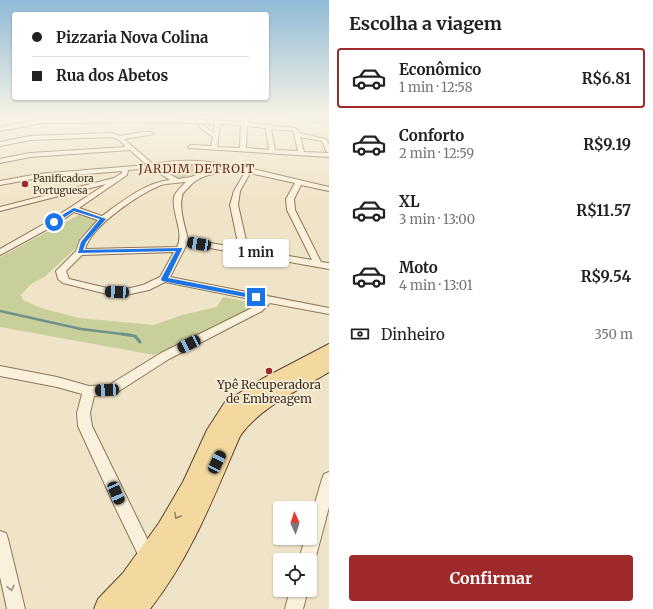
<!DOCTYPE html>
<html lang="pt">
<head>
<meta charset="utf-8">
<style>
	:root { --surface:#fff; --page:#f2f2f2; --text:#222; --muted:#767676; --line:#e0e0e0; --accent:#9e2a2b }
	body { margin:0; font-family:Merriweather,serif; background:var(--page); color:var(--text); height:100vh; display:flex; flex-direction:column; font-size:15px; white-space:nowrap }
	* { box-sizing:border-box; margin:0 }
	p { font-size:13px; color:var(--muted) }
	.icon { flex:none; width:22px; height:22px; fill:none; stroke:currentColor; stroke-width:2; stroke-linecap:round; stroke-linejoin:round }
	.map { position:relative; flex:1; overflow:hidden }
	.side { display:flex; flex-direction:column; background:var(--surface); width:324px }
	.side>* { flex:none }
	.banner { position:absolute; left:12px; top:12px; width:257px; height:88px; border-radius:4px; box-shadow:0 1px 3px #0004; display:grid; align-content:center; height:88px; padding:0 20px; background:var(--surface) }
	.needle { width:26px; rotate:357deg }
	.buttons { position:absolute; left:273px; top:501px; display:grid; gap:8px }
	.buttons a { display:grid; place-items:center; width:44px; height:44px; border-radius:4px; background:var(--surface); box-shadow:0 1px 3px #0004; font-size:20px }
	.end { position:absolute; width:18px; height:18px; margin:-9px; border:5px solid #1a73e8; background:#fff; box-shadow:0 0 0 2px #fff }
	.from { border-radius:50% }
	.bubble { position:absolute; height:28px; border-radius:4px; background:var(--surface); box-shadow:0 1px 3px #0004; font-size:13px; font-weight:700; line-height:28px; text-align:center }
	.car { position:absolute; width:12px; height:24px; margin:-12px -6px; border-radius:5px; box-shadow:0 0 3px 1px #0007; background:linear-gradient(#222 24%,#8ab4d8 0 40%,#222 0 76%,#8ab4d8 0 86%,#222 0) }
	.banner b { display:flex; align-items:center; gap:14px; height:38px; font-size:15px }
	.banner b+b { border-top:1px solid var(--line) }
	.banner i { width:10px; height:10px; background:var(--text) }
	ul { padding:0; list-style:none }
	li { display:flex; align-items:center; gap:12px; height:60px; margin:0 8px 6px; padding:0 12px; border:2px solid transparent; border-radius:4px }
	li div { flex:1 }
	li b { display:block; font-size:15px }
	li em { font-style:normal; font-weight:700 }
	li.active { border-color:var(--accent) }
	li>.icon { width:36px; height:36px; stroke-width:1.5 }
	h2 { padding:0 20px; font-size:18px; line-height:48px }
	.pay { display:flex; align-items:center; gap:10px; height:44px; padding:0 20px; font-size:15px }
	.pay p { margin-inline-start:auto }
	.button { display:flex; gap:8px; margin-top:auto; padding:8px 20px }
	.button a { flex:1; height:46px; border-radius:4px; background:var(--accent); color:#fff; font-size:16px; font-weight:700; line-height:46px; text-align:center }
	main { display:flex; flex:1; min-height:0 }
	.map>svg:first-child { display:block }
</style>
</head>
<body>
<main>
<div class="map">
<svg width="329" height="609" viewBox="0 0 329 609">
	<rect width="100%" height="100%" fill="#f0e4c8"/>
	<g fill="#c9cf9b">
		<path d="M329,118V126L289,119Z"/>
		<path d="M194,163L227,168L202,172L177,179L158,167L166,165Z"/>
		<path d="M79,215L99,220L80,237L75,249L44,277L31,284L21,295L23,300L41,308L79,318L154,325L182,315L217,307L223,297L255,303L254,307L238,317L154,355L0,327V257Z"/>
	</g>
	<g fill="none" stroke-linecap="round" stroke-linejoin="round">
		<path stroke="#6f938a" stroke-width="2.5" d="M0,311L81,329L130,335"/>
		<path stroke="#6f938a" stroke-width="3" d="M122,334L135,336L140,342"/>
		<defs>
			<g id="minor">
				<path d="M246,116L253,117L248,123L295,128L297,129L299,133L326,139L329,145V153L326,151L322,141L300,137L304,152L329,153V157L189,148L188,147L191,145L211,146L213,137L198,126L203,125L214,133L215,124L169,122L42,123L0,131V127L42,119L169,118L243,122L247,117ZM220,124L241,125L240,148L217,147ZM247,126L266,128L269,150L246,148ZM271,129L293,131L298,151L275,150Z"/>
				<path d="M141,132H151L154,134L124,139L153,164C179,159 206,160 232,166L233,168H249L329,187V191L301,185L294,199L295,210L321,262L329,263V269L187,244L170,277L329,308V314L270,303L262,311L169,359L116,393L94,396L90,413L92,426L156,557L154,563L148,565L142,563L117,511L78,426L77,413L82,394L57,387L0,376V366L57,377L89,386L109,385L161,353L254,307L260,301L165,282L149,290L126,295L107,294L63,283L58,279L56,271L76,251L80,240L98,220L74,212L57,224L0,255V249L51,220L106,184L0,211V207L114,178L122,173V171L38,178L0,185V181L38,174L147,165L130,150L30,157L0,163V159L30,153L126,147L118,139L111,137L30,140L0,146V142L30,136L112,133L120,136ZM190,164L228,169L206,171L191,177L178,179L158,167ZM151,168L170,180C144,183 123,201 102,216L79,208L127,175L128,170ZM240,171L245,172L234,191L230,205L239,248L188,239C185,227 179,209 182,197C182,193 186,190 189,187C202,172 222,173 240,171ZM250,173L295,183L286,199L287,210L312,260L248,249L238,205L240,191ZM186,182C182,186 176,191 174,197C171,213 185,232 177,247L85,249C92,225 139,194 161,185C169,183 178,183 186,182ZM174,252L160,277L143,285L126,289L107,288L69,279L66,271L82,255Z"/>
				<path d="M329,472V507L315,560L313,566L310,567V560H299L305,538H310V520L322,479L324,474Z"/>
				<path d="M0,531L6,533L8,539L25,609H7L0,577Z"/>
				<path d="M290,590H308L303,609H285Z"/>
			</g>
			<path id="primary" d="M329,344V372C299,390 260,407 240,436C214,496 191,557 150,609H94L98,599L123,573L159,523L183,482L207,430L225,402L262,379Z"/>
		</defs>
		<use href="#minor" stroke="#8d765c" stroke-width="2"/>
		<use href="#primary" stroke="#5b4430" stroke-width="2"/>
		<use href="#minor" fill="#faf1dc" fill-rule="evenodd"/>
		<use href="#primary" fill="#f3d9a0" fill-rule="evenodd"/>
	</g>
	<defs><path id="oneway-chevron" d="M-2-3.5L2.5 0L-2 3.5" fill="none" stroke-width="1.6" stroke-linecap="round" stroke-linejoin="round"/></defs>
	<use stroke="#988460" href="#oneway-chevron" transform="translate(177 516) rotate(119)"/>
	<use stroke="#9c907e" href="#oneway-chevron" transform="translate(11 588) rotate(77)"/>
	<linearGradient id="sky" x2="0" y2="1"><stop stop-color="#8fbad6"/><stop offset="0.58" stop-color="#f8f3e6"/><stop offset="1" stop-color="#f8f3e6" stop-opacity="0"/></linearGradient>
	<rect width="329" height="201" fill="url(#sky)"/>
	<path fill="#1a73e8" d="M74,208L106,219L86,242L83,250L182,248V249L168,278L256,295L259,297L256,299L162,281L161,279L176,251L78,253L81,242L100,219L74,211L56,223H52V221Z"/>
	<g fill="#9e2a2b" stroke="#f7eed8" stroke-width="1.5">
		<circle cx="25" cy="184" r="4"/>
		<circle cx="269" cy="371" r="4"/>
	</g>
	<g text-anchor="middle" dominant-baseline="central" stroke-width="3.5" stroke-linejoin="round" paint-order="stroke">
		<g font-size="10" fill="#3d2e20" stroke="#f7eed8" text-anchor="start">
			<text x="33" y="178">Panificadora<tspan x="33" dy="12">Portuguesa</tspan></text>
		</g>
		<g font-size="12" letter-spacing="1" fill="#6b2e1e" stroke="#f7eed8">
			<text x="197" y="168">JARDIM DETROIT</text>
		</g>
		<g font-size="12" fill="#3d2e20" stroke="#f7eed8">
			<text x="269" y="384">Ypê Recuperadora<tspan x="269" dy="14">de Embreagem</tspan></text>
		</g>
	</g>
</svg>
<div class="buttons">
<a><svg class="needle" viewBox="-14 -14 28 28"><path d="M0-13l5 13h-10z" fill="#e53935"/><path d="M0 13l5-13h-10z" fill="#767676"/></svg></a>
<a><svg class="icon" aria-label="locate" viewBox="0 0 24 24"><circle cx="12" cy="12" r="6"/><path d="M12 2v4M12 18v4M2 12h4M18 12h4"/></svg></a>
</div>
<i class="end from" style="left:54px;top:222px"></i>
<i class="end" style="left:256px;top:297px"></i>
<div class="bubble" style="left:223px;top:239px;width:66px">1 min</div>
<i class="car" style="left:199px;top:244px;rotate:280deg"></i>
<i class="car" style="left:117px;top:292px;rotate:273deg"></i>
<i class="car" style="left:189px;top:344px;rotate:244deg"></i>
<i class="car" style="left:107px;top:390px;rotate:267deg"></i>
<i class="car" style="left:217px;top:462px;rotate:26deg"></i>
<i class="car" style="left:116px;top:493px;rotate:156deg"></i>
<div class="banner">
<b><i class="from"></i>Pizzaria Nova Colina</b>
<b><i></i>Rua dos Abetos</b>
</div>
</div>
<section class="side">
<h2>Escolha a viagem</h2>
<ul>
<li class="active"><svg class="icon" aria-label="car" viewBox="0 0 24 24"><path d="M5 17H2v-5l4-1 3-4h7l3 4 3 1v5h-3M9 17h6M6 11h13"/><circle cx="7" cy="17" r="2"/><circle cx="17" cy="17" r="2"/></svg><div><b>Econômico</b><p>1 min · 12:58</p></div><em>R$6.81</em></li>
<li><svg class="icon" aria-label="car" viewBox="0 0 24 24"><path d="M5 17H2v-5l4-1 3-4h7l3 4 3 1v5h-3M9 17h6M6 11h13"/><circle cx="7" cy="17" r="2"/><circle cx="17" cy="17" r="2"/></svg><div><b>Conforto</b><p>2 min · 12:59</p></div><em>R$9.19</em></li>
<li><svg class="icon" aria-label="car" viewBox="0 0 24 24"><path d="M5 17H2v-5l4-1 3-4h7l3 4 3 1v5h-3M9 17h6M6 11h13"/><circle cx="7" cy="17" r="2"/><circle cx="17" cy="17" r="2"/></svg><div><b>XL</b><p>3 min · 13:00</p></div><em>R$11.57</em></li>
<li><svg class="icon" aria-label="car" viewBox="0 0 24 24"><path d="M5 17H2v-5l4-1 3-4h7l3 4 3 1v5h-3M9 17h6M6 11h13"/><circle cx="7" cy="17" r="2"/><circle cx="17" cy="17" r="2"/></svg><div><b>Moto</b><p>4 min · 13:01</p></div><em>R$9.54</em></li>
</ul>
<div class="pay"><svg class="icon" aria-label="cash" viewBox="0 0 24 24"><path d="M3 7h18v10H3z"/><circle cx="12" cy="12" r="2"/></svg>Dinheiro<p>350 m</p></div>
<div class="button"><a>Confirmar</a></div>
</section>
</main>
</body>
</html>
